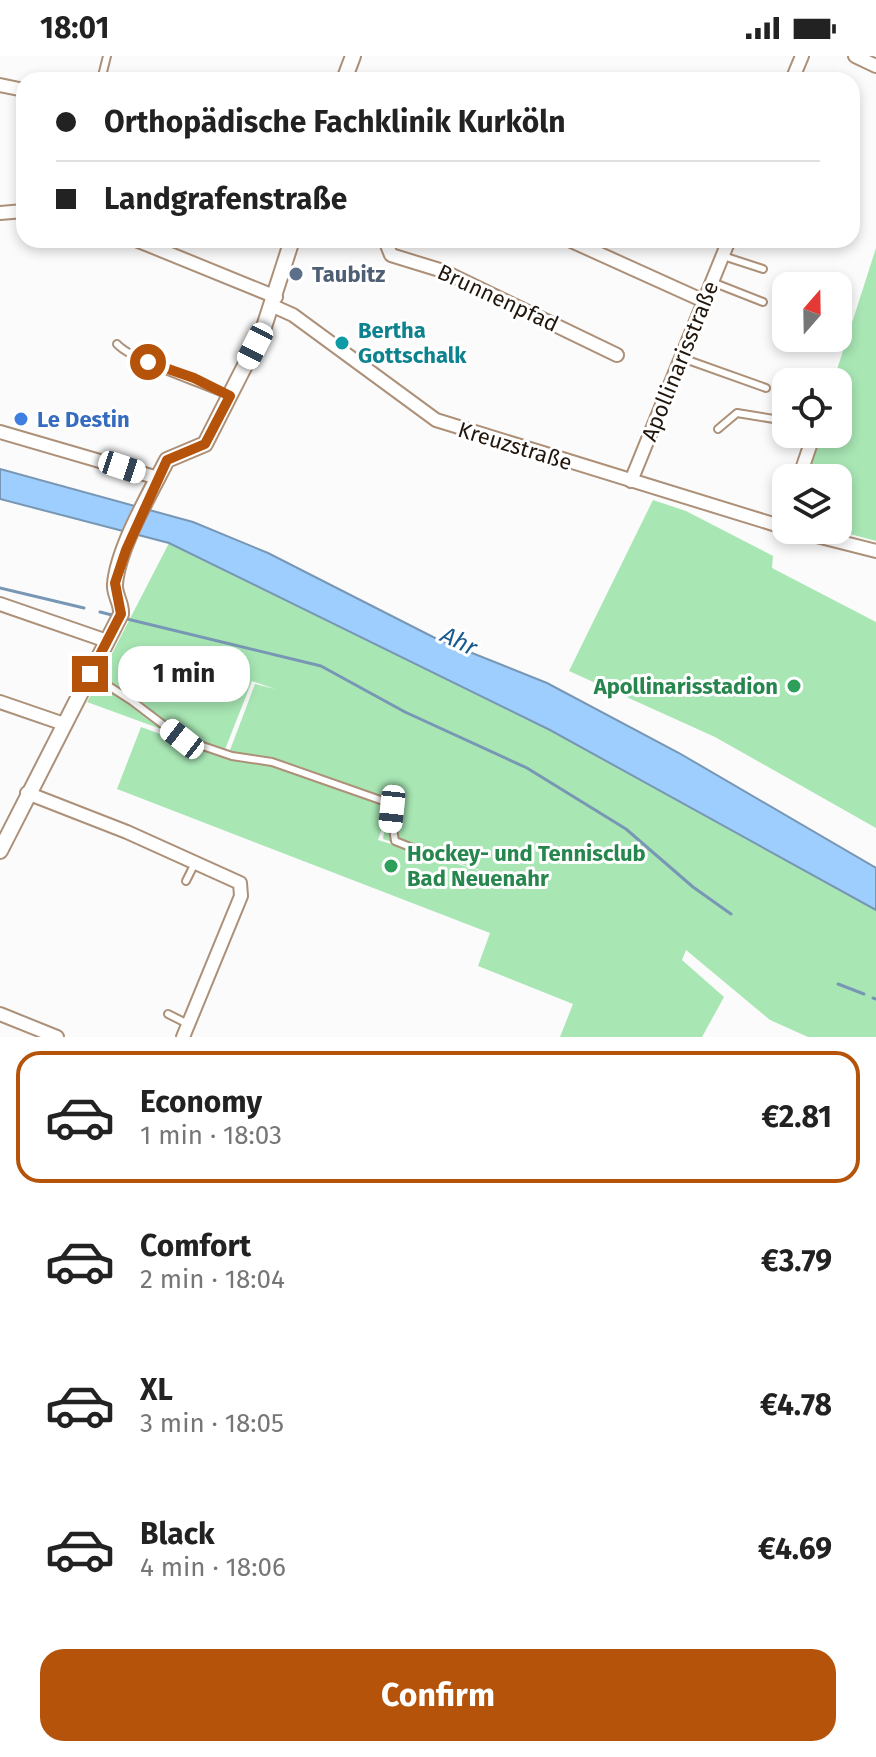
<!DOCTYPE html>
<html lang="en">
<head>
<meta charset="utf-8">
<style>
	:root { --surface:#fff; --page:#f2f2f2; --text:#222; --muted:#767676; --line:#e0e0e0; --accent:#b45309 }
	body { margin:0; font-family:"Fira Sans",sans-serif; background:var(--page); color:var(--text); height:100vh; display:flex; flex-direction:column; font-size:30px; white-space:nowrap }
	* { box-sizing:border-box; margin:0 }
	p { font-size:26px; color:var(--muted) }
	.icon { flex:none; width:44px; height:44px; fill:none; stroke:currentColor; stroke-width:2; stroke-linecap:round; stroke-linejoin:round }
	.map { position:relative; height:981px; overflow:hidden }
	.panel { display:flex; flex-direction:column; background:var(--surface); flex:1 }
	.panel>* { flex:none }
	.guide { position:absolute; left:16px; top:16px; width:844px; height:176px; border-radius:24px; box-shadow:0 4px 12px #0003; display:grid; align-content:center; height:176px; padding:0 40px; background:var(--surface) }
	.needle { width:52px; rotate:20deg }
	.controls { position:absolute; left:772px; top:216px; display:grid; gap:16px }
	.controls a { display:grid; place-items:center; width:80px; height:80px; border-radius:16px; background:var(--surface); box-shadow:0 4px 12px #0003; font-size:40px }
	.end { position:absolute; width:36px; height:36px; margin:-18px; border:10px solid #b45309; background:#fff; box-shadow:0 0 0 4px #fff }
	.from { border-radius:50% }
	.bubble { position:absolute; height:56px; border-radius:24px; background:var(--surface); box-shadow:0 4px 12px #0003; font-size:26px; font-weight:700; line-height:56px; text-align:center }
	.car { position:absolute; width:24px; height:48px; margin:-24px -12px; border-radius:10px; box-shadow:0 0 6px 2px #0007; background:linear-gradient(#fff 24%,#345 0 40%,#fff 0 76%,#345 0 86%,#fff 0) }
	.guide b { display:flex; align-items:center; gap:28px; height:76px; font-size:30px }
	.guide b+b { border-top:2px solid var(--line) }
	.guide i { width:20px; height:20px; background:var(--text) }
	ul { padding:14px 0 0; list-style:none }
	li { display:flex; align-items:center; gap:24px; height:132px; margin:0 16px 12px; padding:0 24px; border:4px solid transparent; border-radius:24px }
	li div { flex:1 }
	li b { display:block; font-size:30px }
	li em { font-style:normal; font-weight:700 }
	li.selected { border-color:var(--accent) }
	li>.icon { width:72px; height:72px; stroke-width:1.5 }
	.cta { display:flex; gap:16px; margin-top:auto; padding:16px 40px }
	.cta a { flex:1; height:92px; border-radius:24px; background:var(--accent); color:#fff; font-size:32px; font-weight:700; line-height:92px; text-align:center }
	.status { display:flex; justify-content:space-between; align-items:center; height:56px; padding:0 40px; background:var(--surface); direction:ltr }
	.status svg { height:22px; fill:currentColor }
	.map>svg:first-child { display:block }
</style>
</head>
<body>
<div class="status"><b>18:01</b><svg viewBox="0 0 49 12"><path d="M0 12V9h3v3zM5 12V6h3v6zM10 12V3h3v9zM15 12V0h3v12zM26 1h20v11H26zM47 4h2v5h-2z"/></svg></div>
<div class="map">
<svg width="876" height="981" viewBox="0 0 876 981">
	<rect width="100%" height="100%" fill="#fbfbfb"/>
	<g fill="#a8e6b4" fill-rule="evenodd">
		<path d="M876,192V485L835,474H838V422H803L817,378H838V326H833Z"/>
		<path d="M653,444L686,455L773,500L772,512L876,566V772L715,681L569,615Z"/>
		<path d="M169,487L550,674L876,854V981H808L770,964L686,894L682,904L724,941L702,981H560L573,948L478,910L490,877L117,733L141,671L227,702L255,628L275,633L252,625L224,696L87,646ZM388,754L383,783L511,824L378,784Z"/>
	</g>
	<path fill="#9dcefe" stroke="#7897b5" stroke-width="2" d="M0,413L193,466L268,497L437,583L547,627L679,697L876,812V854L550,674L169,487L0,443Z"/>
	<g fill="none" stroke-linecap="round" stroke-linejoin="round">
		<g stroke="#7897b5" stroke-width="3">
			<path d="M0,532L84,552"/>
			<path d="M100,556L116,560"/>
			<path d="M123,562L321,610L405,656L527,712L626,773L693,831L731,858"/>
			<path d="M838,928L864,938"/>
			<path d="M873,942L876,943"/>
		</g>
		<defs>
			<g id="service">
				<path d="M101,24L107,0"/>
				<path d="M723,200L763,213"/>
				<path d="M712,226L763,246"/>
				<path d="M117,288C132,305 203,327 230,340"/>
				<path d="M682,302L766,332"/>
				<path d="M718,373L737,357L786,365"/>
				<path d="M90,618L132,645L182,683L232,700L272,706L389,747L395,785L428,798"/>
				<path d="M186,825L195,807"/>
				<path d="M168,958L188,968"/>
			</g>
			<g id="minor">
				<path d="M855,0L876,10"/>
				<path d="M792,24L802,0"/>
				<path d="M0,29L24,34"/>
				<path d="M0,157L24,155"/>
				<path d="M136,184L276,241"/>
				<path d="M385,184L391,199L443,215L617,299"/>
				<path d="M569,184L704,245"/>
				<path d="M273,250L293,259L436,364L786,472"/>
				<path d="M0,376L158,422"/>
				<path d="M799,422L814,378"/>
				<path d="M631,425L729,184"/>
				<path d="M793,474L876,495"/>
				<path d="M0,548L107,585"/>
				<path d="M0,646L64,668"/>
				<path d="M27,737L127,776L240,827L241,840L183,981"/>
				<path d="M0,958L57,981"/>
			</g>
			<g id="tertiary">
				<path d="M344,24L353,0"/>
				<path d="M0,795L121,558C122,547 114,539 115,528C118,492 150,437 167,404L205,388L263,274L292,184"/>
			</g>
		</defs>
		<use href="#service" stroke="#ad9078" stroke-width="10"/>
		<use href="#minor" stroke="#ad9078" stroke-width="16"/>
		<use href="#tertiary" stroke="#ad9078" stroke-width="18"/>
		<use href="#service" stroke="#fff" stroke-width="6"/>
		<use href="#minor" stroke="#fff" stroke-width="12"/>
		<use href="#tertiary" stroke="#fff" stroke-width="14"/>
	</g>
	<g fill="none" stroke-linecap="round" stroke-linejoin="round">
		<path stroke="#b45309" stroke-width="10" d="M90,618L121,558L115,527L126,494L167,404L205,388L230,340L194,322L148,306"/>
	</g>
	<circle fill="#5c6f8a" stroke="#fff" stroke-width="3" cx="296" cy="218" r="8"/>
	<circle fill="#0f9aa8" stroke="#fff" stroke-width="3" cx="342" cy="287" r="8"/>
	<circle fill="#3f7fe0" stroke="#fff" stroke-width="3" cx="21" cy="363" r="8"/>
	<g fill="#2e9e5b" stroke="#fff" stroke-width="3">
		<circle cx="794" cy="630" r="8"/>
		<circle cx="391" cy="810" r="8"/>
	</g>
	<g text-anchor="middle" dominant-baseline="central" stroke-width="6" stroke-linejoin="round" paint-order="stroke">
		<g font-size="22" font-weight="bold" fill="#4e5e75" stroke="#fff" text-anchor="start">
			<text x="312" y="218">Taubitz</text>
		</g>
		<g font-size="22" fill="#21160c" stroke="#fff">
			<text transform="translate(498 242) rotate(25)">Brunnenpfad</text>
			<text transform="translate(680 305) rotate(-68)">Apollinarisstraße</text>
			<text transform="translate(515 390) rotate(17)">Kreuzstraße</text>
		</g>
		<g font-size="22" font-weight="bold" fill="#0d838f" stroke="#fff" text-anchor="start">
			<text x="358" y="274">Bertha<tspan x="358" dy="25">Gottschalk</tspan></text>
		</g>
		<g font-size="22" font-weight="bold" fill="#366cbe" stroke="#fff" text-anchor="start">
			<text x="37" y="363">Le Destin</text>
		</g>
		<g font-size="22" font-weight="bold" fill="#27864d" stroke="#fff" text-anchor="end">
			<text x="778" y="630">Apollinarisstadion</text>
			<text x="407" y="797" text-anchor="start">Hockey- und Tennisclub<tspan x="407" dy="25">Bad Neuenahr</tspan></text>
		</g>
		<g font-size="24" font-style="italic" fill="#175a90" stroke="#fff">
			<text transform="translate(459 585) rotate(26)">Ahr</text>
		</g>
	</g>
</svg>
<div class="controls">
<a><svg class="needle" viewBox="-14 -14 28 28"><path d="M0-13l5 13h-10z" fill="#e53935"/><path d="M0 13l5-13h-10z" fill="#767676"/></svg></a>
<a><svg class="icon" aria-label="locate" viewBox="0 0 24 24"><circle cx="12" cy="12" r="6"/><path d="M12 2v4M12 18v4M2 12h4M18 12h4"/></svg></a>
<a><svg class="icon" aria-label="layers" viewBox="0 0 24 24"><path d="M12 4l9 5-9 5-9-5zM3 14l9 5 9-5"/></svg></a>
</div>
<i class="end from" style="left:148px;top:306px"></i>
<i class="end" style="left:90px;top:618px"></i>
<div class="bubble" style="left:118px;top:590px;width:132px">1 min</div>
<i class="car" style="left:255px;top:290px;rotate:207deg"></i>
<i class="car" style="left:122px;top:411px;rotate:108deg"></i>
<i class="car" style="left:182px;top:683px;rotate:308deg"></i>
<i class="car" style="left:392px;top:753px;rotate:186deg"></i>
<div class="guide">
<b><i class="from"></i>Orthopädische Fachklinik Kurköln</b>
<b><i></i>Landgrafenstraße</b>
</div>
</div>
<section class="panel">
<ul>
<li class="selected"><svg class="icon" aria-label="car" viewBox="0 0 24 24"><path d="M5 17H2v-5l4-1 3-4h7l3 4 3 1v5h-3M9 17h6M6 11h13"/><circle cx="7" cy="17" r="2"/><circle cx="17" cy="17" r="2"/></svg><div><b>Economy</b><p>1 min · 18:03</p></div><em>€2.81</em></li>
<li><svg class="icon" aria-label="car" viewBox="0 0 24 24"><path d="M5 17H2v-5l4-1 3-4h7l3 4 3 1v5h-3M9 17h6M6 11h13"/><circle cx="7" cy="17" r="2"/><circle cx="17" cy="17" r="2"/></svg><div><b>Comfort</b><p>2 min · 18:04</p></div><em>€3.79</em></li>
<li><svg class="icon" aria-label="car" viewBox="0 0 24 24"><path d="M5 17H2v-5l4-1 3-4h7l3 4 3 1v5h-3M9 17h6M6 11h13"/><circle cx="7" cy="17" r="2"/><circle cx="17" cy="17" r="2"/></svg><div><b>XL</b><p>3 min · 18:05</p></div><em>€4.78</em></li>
<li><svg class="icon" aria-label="car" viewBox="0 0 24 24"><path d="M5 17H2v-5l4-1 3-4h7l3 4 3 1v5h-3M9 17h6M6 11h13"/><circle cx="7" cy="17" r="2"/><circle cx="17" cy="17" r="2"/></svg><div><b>Black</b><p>4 min · 18:06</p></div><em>€4.69</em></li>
</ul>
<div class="cta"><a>Confirm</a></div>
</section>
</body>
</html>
